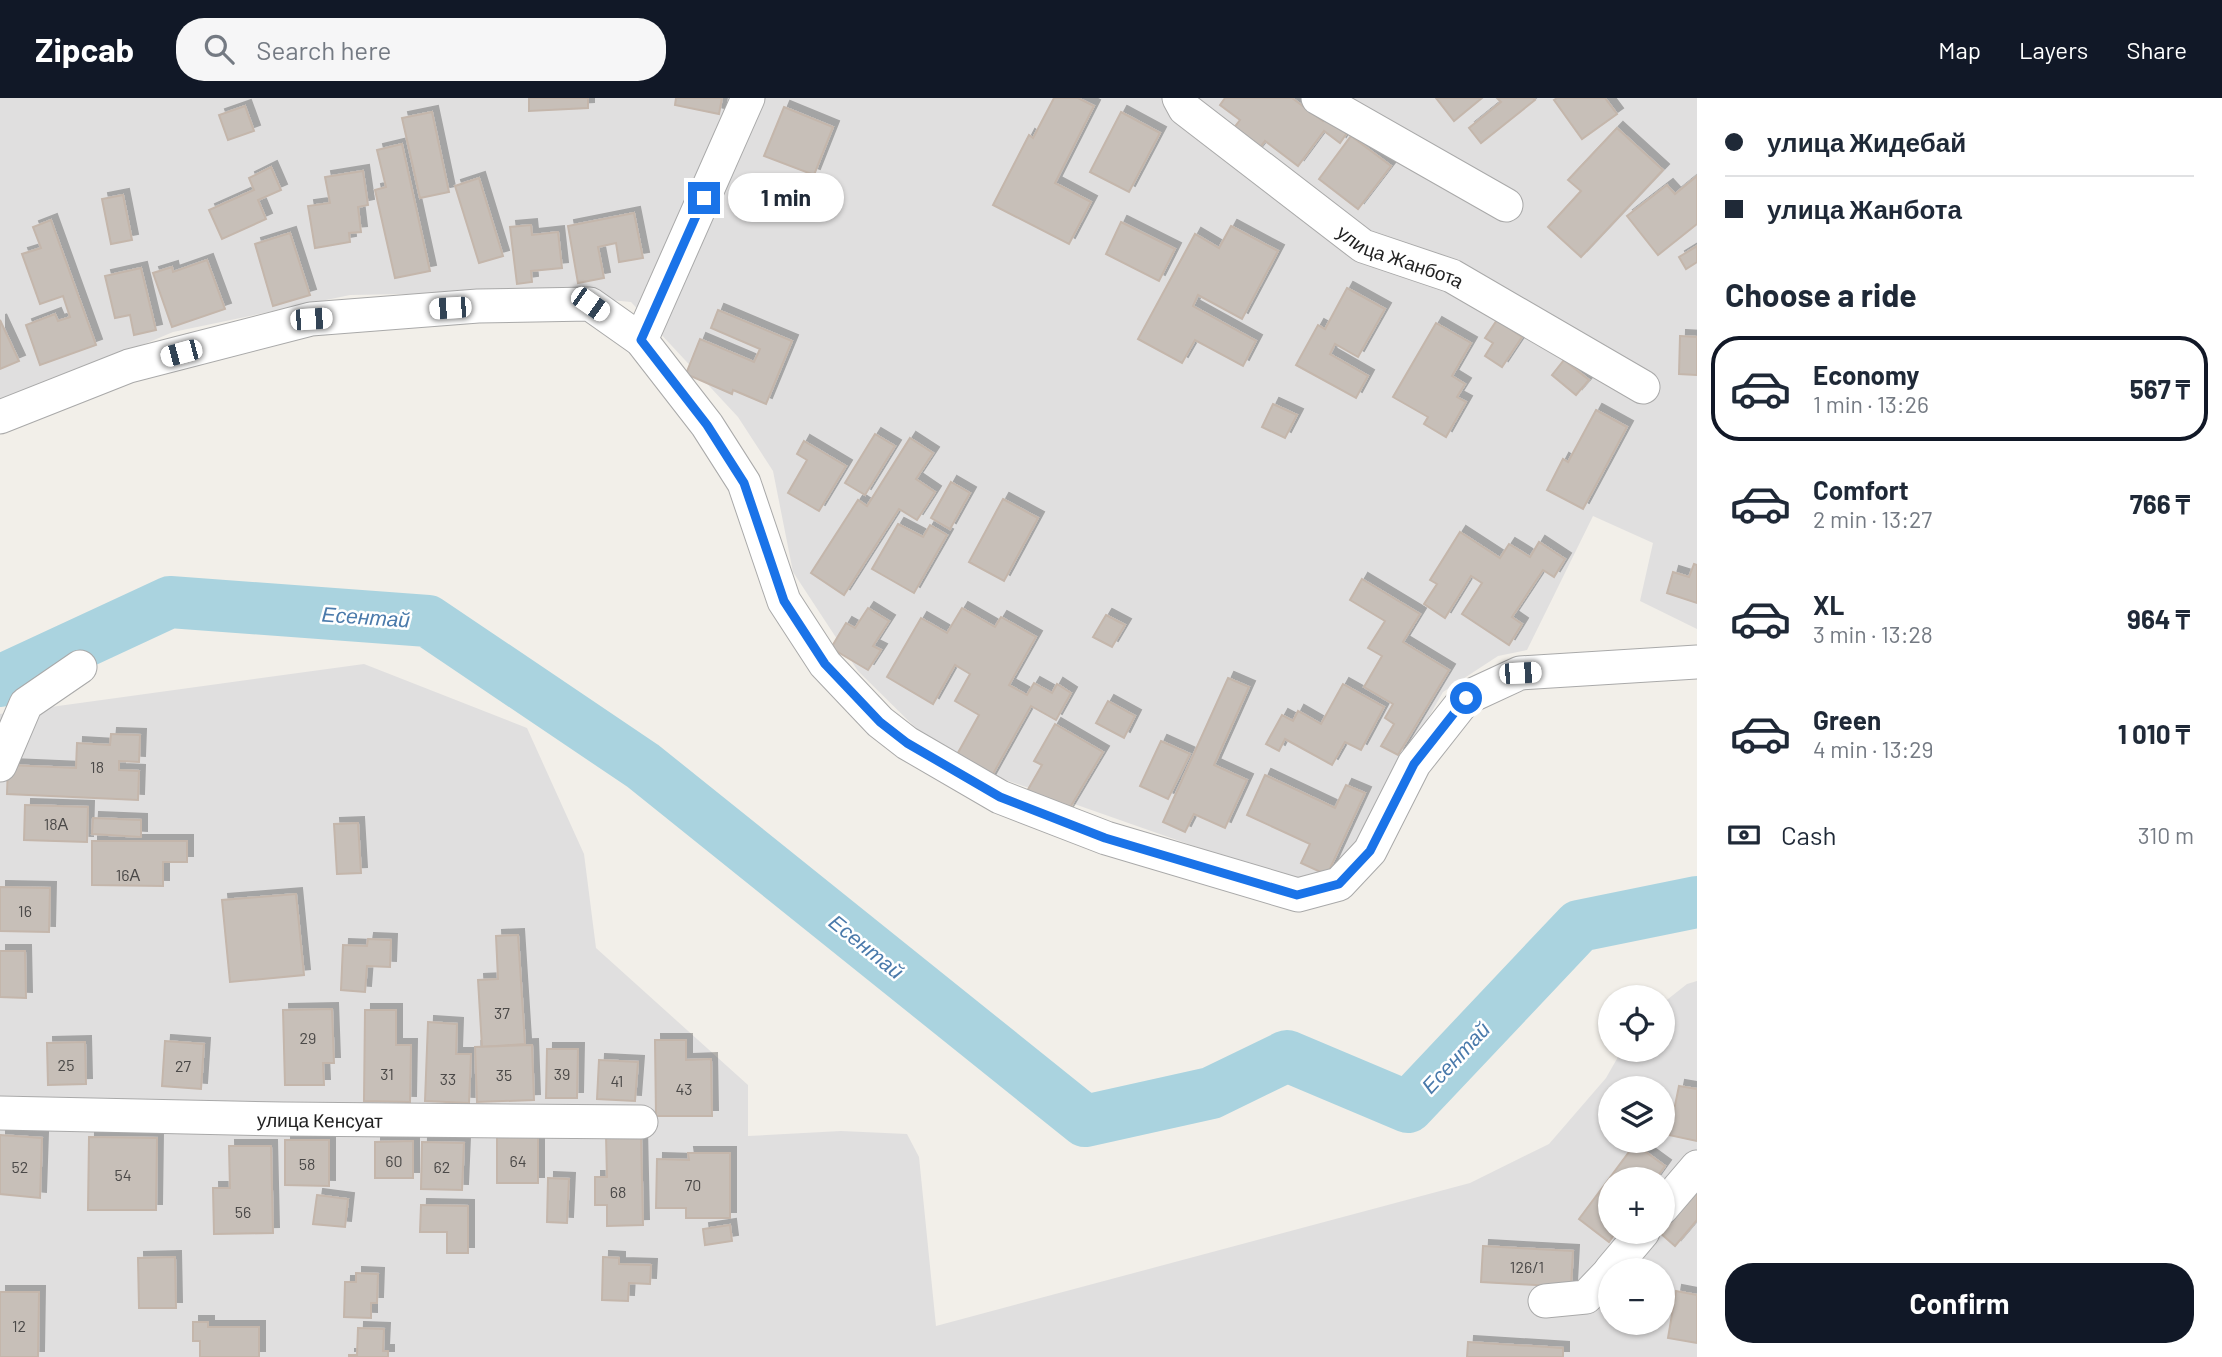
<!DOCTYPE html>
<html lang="en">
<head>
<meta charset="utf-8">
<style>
	:root { --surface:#fff; --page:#f6f6f7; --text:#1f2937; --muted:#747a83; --line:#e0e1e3; --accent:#111827 }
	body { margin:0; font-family:Barlow,sans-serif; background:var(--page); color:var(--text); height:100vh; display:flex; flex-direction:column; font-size:26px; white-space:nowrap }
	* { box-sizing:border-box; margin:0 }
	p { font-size:23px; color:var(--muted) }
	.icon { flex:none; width:38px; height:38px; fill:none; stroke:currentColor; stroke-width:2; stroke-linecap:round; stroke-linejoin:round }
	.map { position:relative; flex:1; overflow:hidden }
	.details { display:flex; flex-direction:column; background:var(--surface); width:525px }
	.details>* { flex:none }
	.banner { display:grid; align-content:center; height:154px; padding:0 28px; background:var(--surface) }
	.controls { position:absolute; left:1598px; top:887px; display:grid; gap:14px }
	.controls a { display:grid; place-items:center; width:77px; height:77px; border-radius:50%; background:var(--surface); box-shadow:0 2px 5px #0004; font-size:35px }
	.end { position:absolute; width:32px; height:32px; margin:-16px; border:9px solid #1a73e8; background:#fff; box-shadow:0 0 0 4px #fff }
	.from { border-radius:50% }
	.bubble { position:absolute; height:49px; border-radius:24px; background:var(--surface); box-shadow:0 2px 5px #0004; font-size:23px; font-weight:700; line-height:49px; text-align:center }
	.car { position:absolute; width:21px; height:42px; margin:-21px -10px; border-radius:9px; box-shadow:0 0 5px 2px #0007; background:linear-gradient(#fff 24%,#345 0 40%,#fff 0 76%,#345 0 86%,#fff 0) }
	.banner b { display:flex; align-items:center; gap:24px; height:66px; font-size:26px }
	.banner b+b { border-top:2px solid var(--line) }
	.banner i { width:18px; height:18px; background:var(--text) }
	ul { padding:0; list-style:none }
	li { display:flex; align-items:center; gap:21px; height:105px; margin:0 14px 10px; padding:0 14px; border:4px solid transparent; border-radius:28px }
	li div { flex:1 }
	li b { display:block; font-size:26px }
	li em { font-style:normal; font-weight:700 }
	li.selected { border-color:var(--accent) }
	li>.icon { width:63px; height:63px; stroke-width:1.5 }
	h2 { padding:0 28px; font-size:32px; line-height:84px }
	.pay { display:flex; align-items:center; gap:18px; height:77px; padding:0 28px; font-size:26px }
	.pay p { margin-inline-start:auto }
	.button { display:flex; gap:14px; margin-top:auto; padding:14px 28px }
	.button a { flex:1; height:80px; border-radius:28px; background:var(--accent); color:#fff; font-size:28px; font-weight:700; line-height:80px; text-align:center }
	header { display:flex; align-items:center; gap:42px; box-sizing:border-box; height:98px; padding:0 35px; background:var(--accent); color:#fff }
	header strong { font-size:33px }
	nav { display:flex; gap:38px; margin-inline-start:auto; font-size:24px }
	.search { width:490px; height:63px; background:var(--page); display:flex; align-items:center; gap:18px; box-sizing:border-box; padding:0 24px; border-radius:28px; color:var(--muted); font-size:26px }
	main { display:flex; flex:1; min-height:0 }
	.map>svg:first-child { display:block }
</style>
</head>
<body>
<header>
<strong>Zipcab</strong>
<div class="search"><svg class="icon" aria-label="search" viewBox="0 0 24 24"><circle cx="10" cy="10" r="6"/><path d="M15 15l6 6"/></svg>Search here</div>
<nav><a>Map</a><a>Layers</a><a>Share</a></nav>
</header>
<main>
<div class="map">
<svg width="1697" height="1259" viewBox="0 0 1697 1259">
	<defs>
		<filter id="shadow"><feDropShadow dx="6" dy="-6" stdDeviation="0" flood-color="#0004"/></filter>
	</defs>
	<rect width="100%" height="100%" fill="#f2efe9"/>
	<g fill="#e0dfdf" fill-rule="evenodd">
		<path d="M0,0H1697V531L1640,503L1653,445L1593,418L1527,552L1498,558L1443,594L1353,751L1329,781L1299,785L1003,681L933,647L858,573L793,474L773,373L738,319L631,204L528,194L350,197L173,234L0,307Z"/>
		<path d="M364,566L527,630L584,756L596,850L748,987V1038L841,1033L907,1036L919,1059L936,1228L1470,1085L1549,1046L1606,980L1622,952H1662L1663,905L1687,886L1697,883V1259H0V616ZM1610,990H1662V1043H1610ZM1610,1082H1662V1134H1610ZM1610,1172H1662V1225H1610Z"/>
	</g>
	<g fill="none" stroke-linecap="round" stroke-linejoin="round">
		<path stroke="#aad3df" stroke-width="52" d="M0,583L170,504L428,523L643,668L1085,1023L1211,995L1287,958L1408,1009L1579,828L1697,804"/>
	</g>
	<g fill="#c7bfb8" stroke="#c4b6ab" stroke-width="2" filter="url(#shadow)">
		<path d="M529,0H588V10L529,13Z"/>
		<path d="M676,0H722L719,16L675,7Z"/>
		<path d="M1054,0H1078L1094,8L1055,85L1091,104L1069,146L993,107L1029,37L1033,40Z"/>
		<path d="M1225,0H1292L1323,23L1328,16L1349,32L1340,45L1324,33L1298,68L1265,43L1255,56L1229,36L1240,22L1220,7Z"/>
		<path d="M1436,0H1482L1454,23Z"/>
		<path d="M1497,0H1533L1535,2L1481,45L1469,30L1501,4Z"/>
		<path d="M1557,0H1605L1617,16L1582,41L1554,2Z"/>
		<path d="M245,8L254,33L228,42L219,17Z"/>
		<path d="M784,9L833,29L814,77L764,58Z"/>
		<path d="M432,14L449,94L420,100L402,20Z"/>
		<path d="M1121,14L1160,35L1129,94L1090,74Z"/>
		<path d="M1617,30L1663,72L1581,159L1548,129L1581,93L1568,82Z"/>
		<path d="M1351,38L1391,68L1358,111L1319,81Z"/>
		<path d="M402,46L430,173L395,180L375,92L386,89L377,52Z"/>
		<path d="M271,69L281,92L258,102L266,121L222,141L209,112L254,92L249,80Z"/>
		<path d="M363,73L368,107L358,109L361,134L349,135L350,144L315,150L308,108L330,105L325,79Z"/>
		<path d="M1697,78V126L1658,157L1627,118L1667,87L1675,96Z"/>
		<path d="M479,80L503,158L479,165L455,88Z"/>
		<path d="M123,97L132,142L111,146L102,101Z"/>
		<path d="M634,115L643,160L619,164L616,145L598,149L604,180L578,185L568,128Z"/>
		<path d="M51,122L96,247L40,267L26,227L55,216L58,223L70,219L63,198L40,206L22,156L41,150L33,129Z"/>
		<path d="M1121,124L1175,151L1159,183L1106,156Z"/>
		<path d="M531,127L532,137L558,134L562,170L531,173L532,184L517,186L510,129Z"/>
		<path d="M1231,128L1278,153L1242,221L1198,197L1193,208L1256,243L1243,268L1195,242L1182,265L1138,241L1195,136L1219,150Z"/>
		<path d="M290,135L310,197L273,208L255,146Z"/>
		<path d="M1697,148V164L1686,171L1679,159Z"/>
		<path d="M207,162L225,211L172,229L153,175L172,169L173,174Z"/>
		<path d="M141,170L156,232L134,237L130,217L115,220L105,178Z"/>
		<path d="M1347,190L1385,211L1358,259L1335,246L1330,256L1368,278L1356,300L1296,267L1318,227L1325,231Z"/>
		<path d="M718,212L792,243L766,306L733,292L732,296L686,276L700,241L754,264L760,251L711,230Z"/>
		<path d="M0,222L19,263L0,271Z"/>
		<path d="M1497,222L1522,239L1502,269L1485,258L1493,245L1485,240Z"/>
		<path d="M1436,225L1471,245L1452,278L1465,286L1457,299L1466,304L1446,339L1424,326L1428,319L1393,299Z"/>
		<path d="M1680,238L1697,239V277L1679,276Z"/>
		<path d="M1564,262L1589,282L1576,297L1552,277Z"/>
		<path d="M1273,306L1297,317L1285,340L1262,329Z"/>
		<path d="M1596,312L1627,329L1583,411L1547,392L1563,361L1568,364Z"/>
		<path d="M875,336L895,348L865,397L845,385Z"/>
		<path d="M910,340L933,355L916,381L935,394L917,422L899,411L844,497L811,475L858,402L867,408Z"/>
		<path d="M804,343L846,368L819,413L788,395L807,362L797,356Z"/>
		<path d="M951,384L970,395L950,431L931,420Z"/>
		<path d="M1003,401L1038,420L1004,483L969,464Z"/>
		<path d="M898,426L923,439L930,427L947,437L914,495L872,471Z"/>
		<path d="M1460,434L1500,460L1509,446L1530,459L1539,444L1565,461L1554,479L1543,472L1512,519L1522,526L1509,547L1462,516L1482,485L1471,478L1445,520L1424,506L1437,486L1430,482Z"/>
		<path d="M1694,466L1697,467V505L1667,495L1673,474L1689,479Z"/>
		<path d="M1362,481L1420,516L1403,544L1449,572L1398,657L1381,648L1394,626L1385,620L1393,606L1364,589L1382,558L1368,550L1385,523L1350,502Z"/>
		<path d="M868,510L889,523L873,548L881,552L868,572L831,550L846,525L855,530Z"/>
		<path d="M962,510L995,529L1001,519L1036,539L1009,587L1027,597L1034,585L1052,595L1057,586L1071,595L1056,622L1031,608L989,683L954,662L979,617L955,603L970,576L955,567L933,606L887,579L921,520L947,535Z"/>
		<path d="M1106,517L1125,527L1112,549L1093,539Z"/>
		<path d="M1228,580L1249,589L1214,667L1247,682L1225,730L1194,716L1185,734L1163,724Z"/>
		<path d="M1343,586L1384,609L1361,652L1345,644L1332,667L1285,641L1279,653L1266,646L1282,617L1293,623L1298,613L1321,626Z"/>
		<path d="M1108,603L1135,618L1124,640L1096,625Z"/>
		<path d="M1055,626L1103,654L1065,718L1026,695L1042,667L1034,663Z"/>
		<path d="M111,636L140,637L139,664L119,663V672L139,673L138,702L7,696L8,667L76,670L77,645L110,647Z"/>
		<path d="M1161,643L1190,656L1168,701L1140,688Z"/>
		<path d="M1265,677L1335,710L1346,687L1365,695L1327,777L1301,765L1310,746L1247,717Z"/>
		<path d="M25,707L88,709L87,744L24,742Z"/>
		<path d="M93,720L141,722V739L92,736Z"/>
		<path d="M358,725L361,775L337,776L334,726Z"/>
		<path d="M92,743H187V764H163V788L92,787Z"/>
		<path d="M0,789L50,790L49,834L0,833Z"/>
		<path d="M296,796L304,877L230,884L222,802Z"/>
		<path d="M518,837L525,946L482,949L478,882L498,881L496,838Z"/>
		<path d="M368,841L391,842L390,869L367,868L365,894L341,892L343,847L367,848Z"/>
		<path d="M0,853H25L26,900L0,899Z"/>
		<path d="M332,911L334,965H323L324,987H285L283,912Z"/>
		<path d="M365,912H396V947H411L410,1004L364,1003Z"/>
		<path d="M428,924L457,926L456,956H471L469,1005L425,1003Z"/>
		<path d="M655,942H686V962L711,961L712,1018H656Z"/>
		<path d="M165,943L204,946L201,991L162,988Z"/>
		<path d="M85,944L86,986L48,987L47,945Z"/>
		<path d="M532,947L534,1002L477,1004L475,949Z"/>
		<path d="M547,951H578L577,1000H546Z"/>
		<path d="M599,962L638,964L635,1003L597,1001Z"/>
		<path d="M1679,988L1697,991V1043L1669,1037Z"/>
		<path d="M0,1037L42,1040L40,1100L0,1096Z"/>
		<path d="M606,1037H641L643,1127L607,1128V1107H595V1079H607Z"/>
		<path d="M89,1039L157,1040L156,1112H88Z"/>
		<rect x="497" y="1039" width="41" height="46"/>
		<path d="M285,1042H329V1088L285,1087Z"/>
		<path d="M413,1043V1080H375V1044Z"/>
		<path d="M422,1044L464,1045L462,1092L421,1091Z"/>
		<path d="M1635,1046L1665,1068L1655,1082H1610V1134H1616L1609,1144L1579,1121Z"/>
		<path d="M229,1048H271L273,1135L214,1136L213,1090H230Z"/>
		<path d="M688,1055H730V1120H686V1110H656L657,1061L689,1062Z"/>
		<path d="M548,1080L569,1081L567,1125L547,1124Z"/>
		<path d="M1692,1090L1697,1095V1122L1675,1148L1659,1134H1662V1125Z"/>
		<path d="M317,1097L348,1101L345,1129L313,1126Z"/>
		<path d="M421,1107L468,1108V1155H447V1134H420Z"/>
		<path d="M730,1127L732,1143L705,1147L703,1131Z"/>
		<path d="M1483,1148L1573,1153L1571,1189L1481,1184Z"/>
		<path d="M175,1159L176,1210H139L138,1160Z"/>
		<path d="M603,1159L619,1160V1166L651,1167L650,1186L629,1185L628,1203L602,1202Z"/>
		<path d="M356,1175L378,1176L377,1205H371V1220L344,1219L345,1184H356Z"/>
		<path d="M1676,1193L1697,1197V1245L1668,1240Z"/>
		<path d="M0,1194H39L38,1259H0Z"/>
		<path d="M193,1224H208V1229H259V1259H200V1243H193Z"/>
		<path d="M358,1230L384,1231L383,1253H388V1259H349V1257H357Z"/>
		<path d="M1468,1244L1563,1250V1259H1467Z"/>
	</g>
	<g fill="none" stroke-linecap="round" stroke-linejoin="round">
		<defs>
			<g id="street">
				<path id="s1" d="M1179,0L1185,11L1363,148L1452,178L1643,289"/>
				<path d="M1318,0L1506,107"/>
				<path d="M641,242L748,0"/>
				<path d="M0,319L129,268L311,221L478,208L590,206L641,242L707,327L744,385L784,503L825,566L880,624L907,645L1000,699L1106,740L1298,797L1339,786L1370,753L1414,666L1466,600L1520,575L1697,564"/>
				<path d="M0,667L26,606L80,569"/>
				<path id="s2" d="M0,1015L283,1021L641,1024"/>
				<path d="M1662,1110L1697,1069"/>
				<path d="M1611,1172L1643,1134"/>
				<path d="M1545,1203L1586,1199L1610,1174"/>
			</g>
		</defs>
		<use href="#street" stroke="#a9a9a9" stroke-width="35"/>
		<use href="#street" stroke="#fff" stroke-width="33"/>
	</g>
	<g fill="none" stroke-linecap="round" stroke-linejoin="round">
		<path stroke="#1a73e8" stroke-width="9" d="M704,100L641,242L707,327L744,385L784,503L825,566L880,624L907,645L1000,699L1105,740L1297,797L1339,786L1370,753L1414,666L1466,600"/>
	</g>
	<g text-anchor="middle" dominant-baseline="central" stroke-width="5" stroke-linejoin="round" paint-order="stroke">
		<g font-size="16" fill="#4b4948">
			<text x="97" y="668">18</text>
			<text x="56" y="725">18А</text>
			<text x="128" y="776">16А</text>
			<text x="25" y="812">16</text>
			<text x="502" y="914">37</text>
			<text x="308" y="939">29</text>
			<text x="66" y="966">25</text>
			<text x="183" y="967">27</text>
			<text x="387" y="975">31</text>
			<text x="562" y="975">39</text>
			<text x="504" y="976">35</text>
			<text x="448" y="980">33</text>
			<text x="617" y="982">41</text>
			<text x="684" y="990">43</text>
			<text x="394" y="1062">60</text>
			<text x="518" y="1062">64</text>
			<text x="307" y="1065">58</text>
			<text x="20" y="1068">52</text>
			<text x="442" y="1068">62</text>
			<text x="123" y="1076">54</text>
			<text x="693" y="1086">70</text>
			<text x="618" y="1093">68</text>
			<text x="243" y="1113">56</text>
			<text x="1527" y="1168">126/1</text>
			<text x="19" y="1227">12</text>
		</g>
		<g font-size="19" fill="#222" stroke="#fff">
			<text stroke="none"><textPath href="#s1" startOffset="276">улица Жанбота</textPath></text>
			<text stroke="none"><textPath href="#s2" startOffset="320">улица Кенсуат</textPath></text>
		</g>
		<g font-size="21" font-style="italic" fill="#4a7aab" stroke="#fff">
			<text transform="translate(366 518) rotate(4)">Есентай</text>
			<text transform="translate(867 848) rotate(39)">Есентай</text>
			<text transform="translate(1455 959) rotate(-47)">Есентай</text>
		</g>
	</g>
</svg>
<div class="controls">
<a><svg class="icon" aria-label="locate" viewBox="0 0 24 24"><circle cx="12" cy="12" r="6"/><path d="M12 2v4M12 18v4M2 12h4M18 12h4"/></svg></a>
<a><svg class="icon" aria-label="layers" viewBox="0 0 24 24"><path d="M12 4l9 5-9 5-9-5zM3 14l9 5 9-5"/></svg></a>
<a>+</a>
<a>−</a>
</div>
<i class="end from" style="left:1466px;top:600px"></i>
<i class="end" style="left:704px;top:100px"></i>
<div class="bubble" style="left:728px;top:75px;width:116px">1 min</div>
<i class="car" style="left:590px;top:206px;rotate:125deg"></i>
<i class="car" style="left:450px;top:210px;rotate:266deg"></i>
<i class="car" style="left:311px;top:221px;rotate:86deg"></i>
<i class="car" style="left:181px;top:255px;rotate:255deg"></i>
<i class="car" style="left:1520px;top:575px;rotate:87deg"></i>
</div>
<section class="details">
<div class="banner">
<b><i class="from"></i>улица Жидебай</b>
<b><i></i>улица Жанбота</b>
</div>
<h2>Choose a ride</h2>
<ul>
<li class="selected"><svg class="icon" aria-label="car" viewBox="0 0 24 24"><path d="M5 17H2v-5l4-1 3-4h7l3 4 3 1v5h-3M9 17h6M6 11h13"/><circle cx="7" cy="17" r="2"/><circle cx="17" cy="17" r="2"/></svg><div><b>Economy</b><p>1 min · 13:26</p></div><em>567 ₸</em></li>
<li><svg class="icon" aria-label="car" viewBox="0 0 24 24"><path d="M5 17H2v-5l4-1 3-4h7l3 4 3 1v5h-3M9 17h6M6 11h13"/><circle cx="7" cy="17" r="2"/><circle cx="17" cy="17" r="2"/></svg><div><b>Comfort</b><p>2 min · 13:27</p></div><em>766 ₸</em></li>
<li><svg class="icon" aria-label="car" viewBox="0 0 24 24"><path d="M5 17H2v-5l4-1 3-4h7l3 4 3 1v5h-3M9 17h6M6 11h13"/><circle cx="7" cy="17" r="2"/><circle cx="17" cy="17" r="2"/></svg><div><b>XL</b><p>3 min · 13:28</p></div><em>964 ₸</em></li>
<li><svg class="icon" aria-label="car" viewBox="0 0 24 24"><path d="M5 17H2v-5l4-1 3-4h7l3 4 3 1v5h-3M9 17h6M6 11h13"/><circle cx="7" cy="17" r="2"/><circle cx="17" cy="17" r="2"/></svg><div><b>Green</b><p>4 min · 13:29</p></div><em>1 010 ₸</em></li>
</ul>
<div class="pay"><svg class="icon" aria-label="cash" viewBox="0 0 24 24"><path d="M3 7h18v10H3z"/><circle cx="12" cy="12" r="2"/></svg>Cash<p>310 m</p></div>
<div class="button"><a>Confirm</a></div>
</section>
</main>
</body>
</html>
